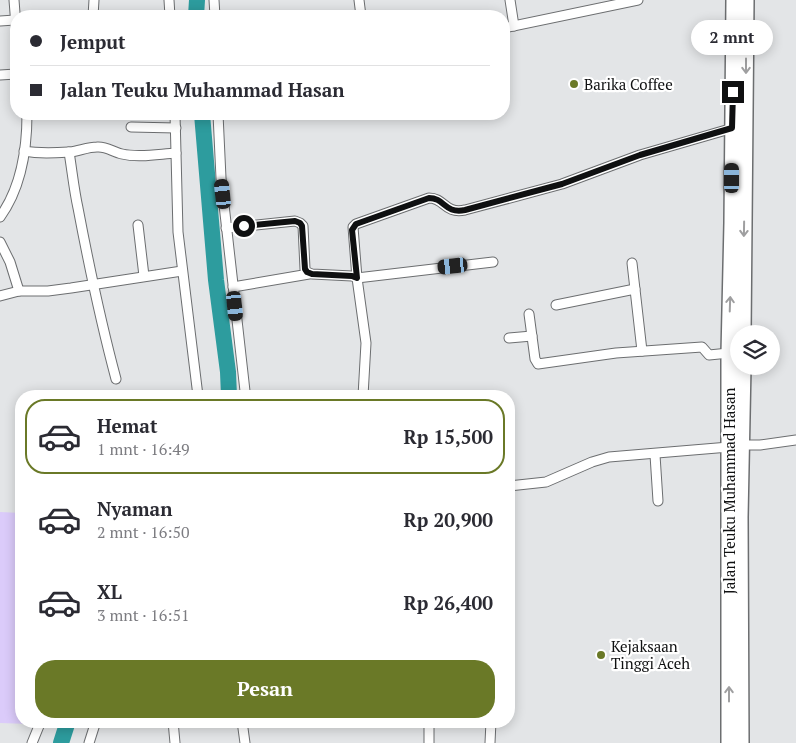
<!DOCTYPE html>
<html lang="id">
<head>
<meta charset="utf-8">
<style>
	:root { --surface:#fff; --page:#f2f2f3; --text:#2b2b33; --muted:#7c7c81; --line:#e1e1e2; --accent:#6a7927 }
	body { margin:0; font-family:"PT Serif",serif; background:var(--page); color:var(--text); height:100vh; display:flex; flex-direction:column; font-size:19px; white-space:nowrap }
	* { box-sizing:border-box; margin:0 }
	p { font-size:16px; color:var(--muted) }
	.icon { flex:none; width:28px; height:28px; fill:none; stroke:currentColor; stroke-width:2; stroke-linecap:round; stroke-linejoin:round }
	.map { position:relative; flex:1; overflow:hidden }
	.panel { position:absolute; left:15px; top:390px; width:500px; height:338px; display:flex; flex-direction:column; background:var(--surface); border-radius:20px; box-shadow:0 2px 12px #0003 }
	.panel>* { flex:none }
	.banner { position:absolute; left:10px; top:10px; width:500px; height:110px; border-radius:20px; box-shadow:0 2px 12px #0003; display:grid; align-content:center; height:110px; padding:0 20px; background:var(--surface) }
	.fabs { position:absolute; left:730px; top:325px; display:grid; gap:10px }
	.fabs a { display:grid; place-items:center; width:50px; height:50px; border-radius:50%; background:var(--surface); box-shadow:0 2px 12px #0003; font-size:25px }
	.end { position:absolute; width:22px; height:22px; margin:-11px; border:6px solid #0f1011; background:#fff; box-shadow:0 0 0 2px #fff }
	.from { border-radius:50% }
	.bubble { position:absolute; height:35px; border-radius:18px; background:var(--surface); box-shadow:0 2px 12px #0003; font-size:16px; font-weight:700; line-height:35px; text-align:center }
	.car { position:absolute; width:15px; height:30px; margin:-15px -8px; border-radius:6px; box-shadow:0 0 4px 1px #0007; background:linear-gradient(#222 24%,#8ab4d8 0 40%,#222 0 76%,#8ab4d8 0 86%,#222 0) }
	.banner b { display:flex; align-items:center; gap:18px; height:48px; font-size:19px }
	.banner b+b { border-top:1px solid var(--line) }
	.banner i { width:12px; height:12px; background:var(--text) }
	ul { padding:9px 0 0; list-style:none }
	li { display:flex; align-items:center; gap:15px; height:75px; margin:0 10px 8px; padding:0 10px; border:2px solid transparent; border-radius:20px }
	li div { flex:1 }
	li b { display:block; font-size:19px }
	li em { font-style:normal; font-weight:700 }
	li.on { border-color:var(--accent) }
	li>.icon { width:45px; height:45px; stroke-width:1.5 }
	.primary-button { display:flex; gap:10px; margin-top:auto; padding:10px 20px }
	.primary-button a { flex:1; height:58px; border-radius:20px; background:var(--accent); color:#fff; font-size:20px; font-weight:700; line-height:58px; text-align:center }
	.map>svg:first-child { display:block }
</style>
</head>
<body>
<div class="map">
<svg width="796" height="743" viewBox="0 0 796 743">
	<rect width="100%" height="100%" fill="#e3e5e7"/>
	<path fill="#dbcbfa" d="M0,512L21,513V721H31L30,724L0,723Z"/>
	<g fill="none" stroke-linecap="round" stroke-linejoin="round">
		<g stroke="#2d9c9e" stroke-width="16">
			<path d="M196,16L197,0"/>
			<path d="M202,114L216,280L228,372L229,396"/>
			<path d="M61,743L68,721"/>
		</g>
		<defs>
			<g id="street">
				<path d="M14,0L16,26"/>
				<path d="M169,0L170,16"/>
				<path d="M214,0L215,16"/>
				<path d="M359,0L361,16"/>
				<path d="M510,0L514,26"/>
				<path d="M93,16L94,0"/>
				<path d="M0,21L15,20"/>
				<path d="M504,28L638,0"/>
				<path d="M0,75L16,74"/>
				<path d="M175,114L178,232L198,396"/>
				<path d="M218,114L221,178L245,391V396"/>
				<path d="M131,127L176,128"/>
				<path d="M24,151C40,154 54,153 70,152C79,151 88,147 97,147C106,146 113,152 122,154C139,158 159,154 176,153"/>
				<path d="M69,152C72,170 74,190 78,208C89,266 101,323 116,379"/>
				<path d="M0,217C21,188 27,149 27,114"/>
				<path d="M138,225L144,276"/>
				<path d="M226,228L295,221L300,223L303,226L305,269L307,272L312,274L352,276L357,278L366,343L363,396"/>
				<path d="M0,242L10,262L19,291"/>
				<path d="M493,262L357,278L353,227L356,224L429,198C445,198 444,214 465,210L562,184L640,155L733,128"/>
				<path d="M632,263L642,351"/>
				<path d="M233,287L309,274"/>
				<path d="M0,296L19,291H48L71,288L182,271"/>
				<path d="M556,305L635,289"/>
				<path d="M529,314L535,359L538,364L616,353L702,347L709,355L729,353"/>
				<path d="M509,338L532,336"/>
				<path d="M742,445H760L796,440"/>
				<path d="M655,455L658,501"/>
				<path d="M509,486L546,482L592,462L609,457L729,447"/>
				<path d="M173,721L175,743"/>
				<path d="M242,721L245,743"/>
				<path d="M32,743L41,721"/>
				<path d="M89,743L96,721"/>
				<path d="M429,743V721"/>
				<path d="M490,743L491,721"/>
			</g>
			<g id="highway">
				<path d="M743,334L746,0"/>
				<path d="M729,743V353L732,223L734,0"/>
				<path d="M741,743L740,517L743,366"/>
			</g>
		</defs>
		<use href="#street" stroke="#6c6e70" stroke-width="11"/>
		<use href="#highway" stroke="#6c6e70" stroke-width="18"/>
		<use href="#street" stroke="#fff" stroke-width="9"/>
		<use href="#highway" stroke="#fff" stroke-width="15"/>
	</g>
	<defs><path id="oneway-shaft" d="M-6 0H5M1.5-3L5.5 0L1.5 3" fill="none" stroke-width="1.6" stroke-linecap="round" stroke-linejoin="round" transform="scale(1.25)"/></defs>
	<g stroke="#9f9fa0">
		<use href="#oneway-shaft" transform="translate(746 66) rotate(90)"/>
		<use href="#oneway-shaft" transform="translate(744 229) rotate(91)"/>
		<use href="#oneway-shaft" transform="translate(730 304) rotate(-88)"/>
		<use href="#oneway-shaft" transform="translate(729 694) rotate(-90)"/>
	</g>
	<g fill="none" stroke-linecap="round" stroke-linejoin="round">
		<path stroke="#0f1011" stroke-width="6" d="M244,226L295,221L300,223L302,226L305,269L307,272L312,274L352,276L357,278L352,230L356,224L429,198C445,198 444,214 465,210L562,184L640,155L732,128L733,92"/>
	</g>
	<g fill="#6a7927" stroke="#fff" stroke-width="2">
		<circle cx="574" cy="84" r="5"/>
		<circle cx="601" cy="655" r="5"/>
	</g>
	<g text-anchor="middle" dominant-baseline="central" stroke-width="4.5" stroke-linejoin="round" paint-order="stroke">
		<g font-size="15" fill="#0f1011" stroke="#fff" text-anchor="start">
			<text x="584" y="84">Barika Coffee</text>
			<text x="611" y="646">Kejaksaan<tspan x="611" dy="17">Tinggi Aceh</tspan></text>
		</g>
		<g font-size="15" fill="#0f1011" stroke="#fff">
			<text transform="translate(729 491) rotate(-90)">Jalan Teuku Muhammad Hasan</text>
		</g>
	</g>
</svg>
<div class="fabs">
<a><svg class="icon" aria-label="layers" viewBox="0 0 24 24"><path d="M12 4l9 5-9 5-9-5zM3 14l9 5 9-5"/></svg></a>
</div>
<i class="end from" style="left:244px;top:226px"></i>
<i class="end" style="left:733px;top:92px"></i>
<div class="bubble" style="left:691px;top:20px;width:82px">2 mnt</div>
<i class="car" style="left:732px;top:178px;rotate:0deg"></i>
<i class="car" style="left:223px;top:194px;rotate:354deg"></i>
<i class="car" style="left:453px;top:266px;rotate:264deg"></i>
<i class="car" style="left:235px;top:306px;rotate:174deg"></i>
<div class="banner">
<b><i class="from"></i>Jemput</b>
<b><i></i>Jalan Teuku Muhammad Hasan</b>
</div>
<section class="panel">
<ul>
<li class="on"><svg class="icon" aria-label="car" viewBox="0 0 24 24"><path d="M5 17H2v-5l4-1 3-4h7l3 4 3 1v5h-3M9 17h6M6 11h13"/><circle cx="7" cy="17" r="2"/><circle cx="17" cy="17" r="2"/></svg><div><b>Hemat</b><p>1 mnt · 16:49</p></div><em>Rp 15,500</em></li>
<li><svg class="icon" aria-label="car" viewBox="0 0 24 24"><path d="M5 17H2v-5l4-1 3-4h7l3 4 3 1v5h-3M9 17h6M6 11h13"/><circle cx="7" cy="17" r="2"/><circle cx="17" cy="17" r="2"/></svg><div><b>Nyaman</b><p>2 mnt · 16:50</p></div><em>Rp 20,900</em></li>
<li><svg class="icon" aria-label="car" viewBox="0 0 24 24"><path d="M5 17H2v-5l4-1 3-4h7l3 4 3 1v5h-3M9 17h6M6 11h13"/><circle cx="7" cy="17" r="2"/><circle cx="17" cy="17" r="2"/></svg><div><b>XL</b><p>3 mnt · 16:51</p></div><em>Rp 26,400</em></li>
</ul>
<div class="primary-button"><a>Pesan</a></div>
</section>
</div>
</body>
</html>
